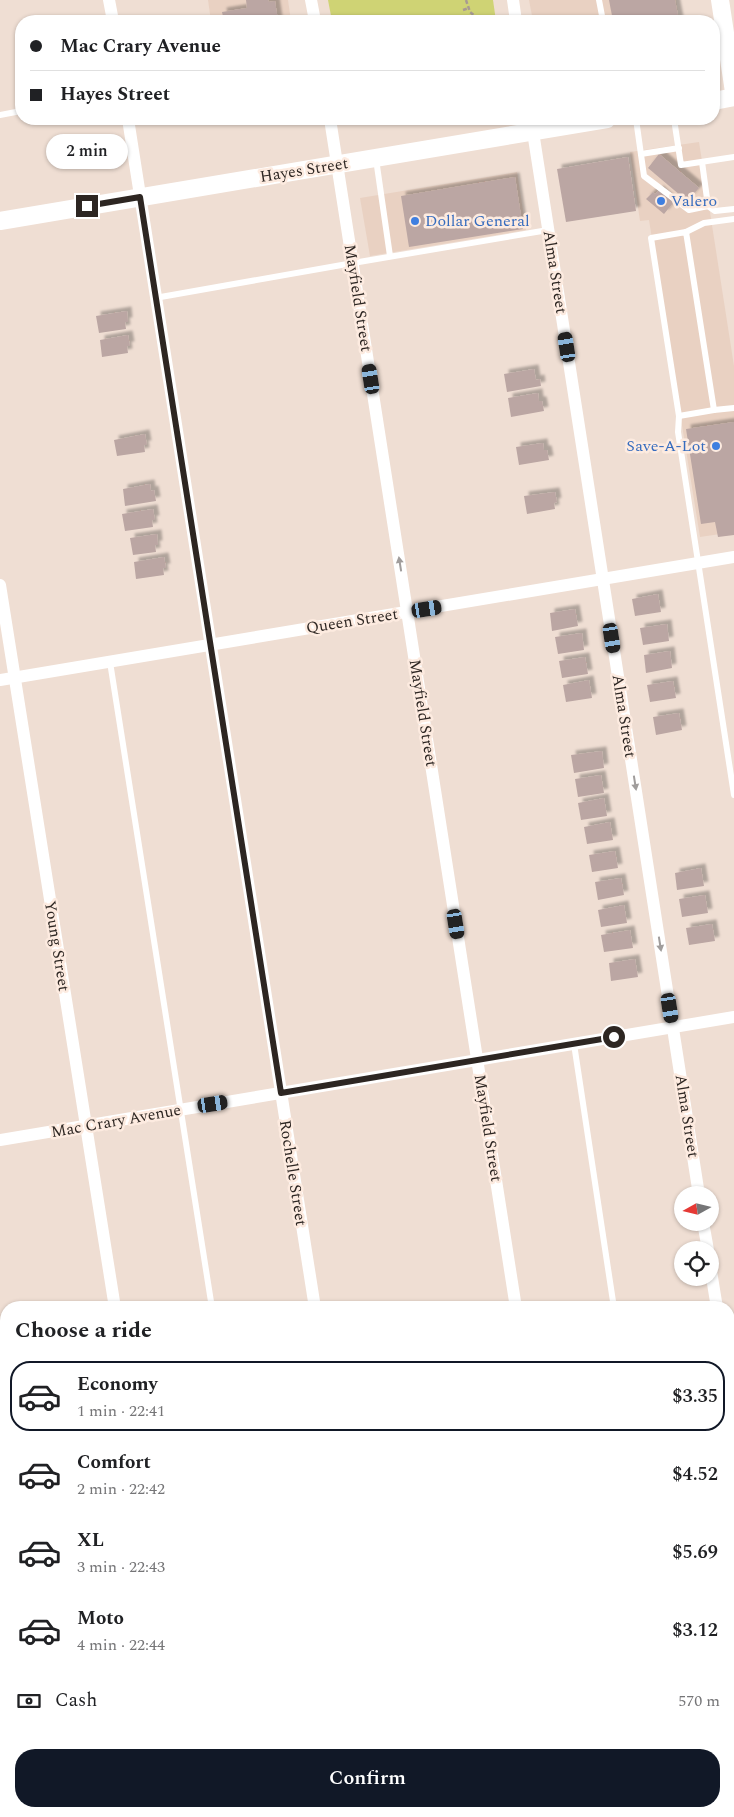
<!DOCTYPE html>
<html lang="en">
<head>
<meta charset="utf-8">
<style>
	:root { --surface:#fff; --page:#f2f2f2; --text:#202124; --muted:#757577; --line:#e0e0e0; --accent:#111827 }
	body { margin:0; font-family:Spectral,serif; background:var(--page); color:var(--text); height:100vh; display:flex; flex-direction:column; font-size:19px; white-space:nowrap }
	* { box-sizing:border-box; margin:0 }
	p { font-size:16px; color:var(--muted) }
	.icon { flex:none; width:28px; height:28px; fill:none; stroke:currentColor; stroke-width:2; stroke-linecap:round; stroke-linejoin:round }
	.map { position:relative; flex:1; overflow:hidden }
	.details { position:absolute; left:0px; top:1301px; width:735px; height:516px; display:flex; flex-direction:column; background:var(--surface); border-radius:20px 20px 0 0; box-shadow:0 1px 4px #0004 }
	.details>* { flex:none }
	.guide { position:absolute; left:15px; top:15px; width:705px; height:110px; border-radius:20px; box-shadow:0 1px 4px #0004; display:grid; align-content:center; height:110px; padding:0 15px; background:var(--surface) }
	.needle { width:32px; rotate:262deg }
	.tools { position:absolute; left:674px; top:1186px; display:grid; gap:10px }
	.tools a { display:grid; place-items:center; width:45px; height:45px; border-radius:50%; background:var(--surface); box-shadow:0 1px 4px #0004; font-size:25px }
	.end { position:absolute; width:22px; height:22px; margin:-11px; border:6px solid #2d2622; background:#fff; box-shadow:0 0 0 2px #fff }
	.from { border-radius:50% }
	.bubble { position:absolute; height:35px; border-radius:18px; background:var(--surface); box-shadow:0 1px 4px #0004; font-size:16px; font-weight:600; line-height:35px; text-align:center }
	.car { position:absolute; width:15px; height:30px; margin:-15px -8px; border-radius:6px; box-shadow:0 0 4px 1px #0007; background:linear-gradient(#222 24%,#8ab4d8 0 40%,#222 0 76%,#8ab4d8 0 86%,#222 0) }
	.guide b { display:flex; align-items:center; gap:18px; height:48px; font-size:19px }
	.guide b+b { border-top:1px solid var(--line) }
	.guide i { width:12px; height:12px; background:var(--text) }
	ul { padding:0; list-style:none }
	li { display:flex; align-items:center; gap:15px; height:70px; margin:0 10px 8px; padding:0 5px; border:2px solid transparent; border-radius:20px }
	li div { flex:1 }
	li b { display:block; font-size:19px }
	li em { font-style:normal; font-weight:600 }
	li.current { border-color:var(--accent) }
	li>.icon { width:45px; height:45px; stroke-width:1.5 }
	h2 { padding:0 15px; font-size:22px; line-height:60px }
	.pay { display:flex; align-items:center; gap:12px; height:55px; padding:0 15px; font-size:19px }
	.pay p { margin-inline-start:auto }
	.button { display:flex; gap:10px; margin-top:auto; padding:10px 15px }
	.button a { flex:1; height:58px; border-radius:20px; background:var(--accent); color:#fff; font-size:20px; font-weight:600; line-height:58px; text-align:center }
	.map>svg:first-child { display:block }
</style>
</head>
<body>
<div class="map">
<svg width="734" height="1817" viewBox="0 0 734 1817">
	<defs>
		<filter id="shadow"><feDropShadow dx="4.5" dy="-4.5" stdDeviation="1" flood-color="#0004"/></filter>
	</defs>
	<rect width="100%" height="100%" fill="#efded3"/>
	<g fill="#e9d1c2">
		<path d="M208,0H288L291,21H211Z"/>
		<path d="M529,0H676L679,21H533Z"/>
		<path d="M699,142L734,366V532L700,537L649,220L640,221L630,152Z"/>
		<path d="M517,172L526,230L370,256L360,198Z"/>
	</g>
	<g fill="#cfd374">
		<path d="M328,0H493L496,21H332Z"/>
		<path d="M301,1811H378L379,1817H302Z"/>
		<path d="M501,1811H578L579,1817H502Z"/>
	</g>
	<g fill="#bba6a3" filter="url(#shadow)">
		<path d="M246,0H268L269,2L275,1L278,21H224L222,12L247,8Z"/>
		<path d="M609,0H675L679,21H613Z"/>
		<path d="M659,154L699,188L687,201L648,168Z"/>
		<path d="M628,157L636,211L566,222L557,169Z"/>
		<path d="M515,177L523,229L409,247L401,196Z"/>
		<path d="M659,190L673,203L664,214L646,199L653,192L655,194Z"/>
		<path d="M127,311L128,322H125L126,329L99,333L96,316Z"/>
		<path d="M128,335L130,346H127L128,353L102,357L100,340Z"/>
		<path d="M534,369L536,380L540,379L541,386L507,392L504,374Z"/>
		<path d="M538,393L539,401H542L544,411L511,417L508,398Z"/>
		<path d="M734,422V535L718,537L715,522L701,524L686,429Z"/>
		<path d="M145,434L147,445H144L145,452L117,456L114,440Z"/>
		<path d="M543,443L544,450H547L549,460L519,465L516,447Z"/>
		<path d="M150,484L151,491L154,490L156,501L125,506L123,489Z"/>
		<path d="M555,492L557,502L554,503L555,509L527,514L524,496Z"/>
		<path d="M153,509L155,520H152L153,527L125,531L122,514Z"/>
		<path d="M157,534L158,545H155L156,552L133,555L130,538Z"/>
		<path d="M164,557L166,568H163L164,575L136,579L134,562Z"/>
		<path d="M658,594L661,612L635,616L632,599Z"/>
		<path d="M575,609L578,626L552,631L550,613Z"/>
		<path d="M667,624L669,641L643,645L640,628Z"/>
		<path d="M582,633L584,650L558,654L555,637Z"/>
		<path d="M670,651L672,668L646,673L644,655Z"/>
		<path d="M585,657L588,674L562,678L559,661Z"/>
		<path d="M589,680L592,698L566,702L563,685Z"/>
		<path d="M673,681L676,698L650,702L647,685Z"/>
		<path d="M679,713L682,730L656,735L653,717Z"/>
		<path d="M602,751L604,768L574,773L571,755Z"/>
		<path d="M601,775L604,793L578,797L575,779Z"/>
		<path d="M604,798L607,816L581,820L578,803Z"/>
		<path d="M610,822L613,840L587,844L584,827Z"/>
		<path d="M615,851L618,868L592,872L589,855Z"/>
		<path d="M701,868L704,886L677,890L675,873Z"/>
		<path d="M621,878L624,895L598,900L595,882Z"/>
		<path d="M705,895L708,913L682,917L679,899Z"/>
		<path d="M624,905L627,923L601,927L598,910Z"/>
		<path d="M712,924L715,941L689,945L686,928Z"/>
		<path d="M630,930L633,948L604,952L601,935Z"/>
		<path d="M635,959L638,977L611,981L609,963Z"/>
	</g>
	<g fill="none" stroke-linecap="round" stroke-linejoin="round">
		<g stroke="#a89a92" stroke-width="2.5" stroke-dasharray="4 2.5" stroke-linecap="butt">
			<path d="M466,0L470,12L481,21"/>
			<path d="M463,10L469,8"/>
		</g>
		<g stroke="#fff" stroke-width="6">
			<path d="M599,0L603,21"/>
			<path d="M0,115L21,111"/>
			<path d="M636,119L644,176L689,210L708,206L715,211L734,209"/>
			<path d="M674,119L681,165L734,157"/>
			<path d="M641,154L679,148"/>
			<path d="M376,159L390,256"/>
			<path d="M702,162L708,206"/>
			<path d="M686,232L704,223L734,219"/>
			<path d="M155,298L353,263L548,230"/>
			<path d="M734,408L714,410L686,232L651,238L679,416L678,432L734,795"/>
			<path d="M679,416L714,410"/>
			<path d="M110,662L212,1308"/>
			<path d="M574,1044L614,1308"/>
			<path d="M294,1811L295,1817"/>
			<path d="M692,1811L693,1817"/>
		</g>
		<g stroke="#fff" stroke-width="12">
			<path d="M109,0L113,21"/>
			<path d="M311,0L315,21"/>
			<path d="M513,0L516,21"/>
			<path d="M128,119L315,1308"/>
			<path d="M330,119L516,1308"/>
			<path d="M531,119L699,1195"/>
			<path d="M0,585L115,1308"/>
			<path d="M0,680L734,557"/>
			<path d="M0,1140L734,1017"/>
			<path d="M703,1222L708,1250"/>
			<path d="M710,1265L717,1308"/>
			<path d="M729,1384L734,1418"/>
			<path d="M729,1480L734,1479"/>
			<path d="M0,1602L6,1601"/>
			<path d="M197,1811L198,1817"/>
			<path d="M398,1811L399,1817"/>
			<path d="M598,1811V1817"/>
		</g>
		<g stroke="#fff" stroke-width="18">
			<path d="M720,0L734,92"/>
			<path d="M714,101L734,97"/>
			<path d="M0,221L607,119"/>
		</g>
	</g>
	<defs><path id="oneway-solid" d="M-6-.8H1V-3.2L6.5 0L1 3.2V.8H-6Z" transform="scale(1.25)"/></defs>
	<g fill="#a09d9c">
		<use href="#oneway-solid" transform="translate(400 564) rotate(-99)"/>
		<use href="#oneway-solid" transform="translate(635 783) rotate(81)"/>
		<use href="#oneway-solid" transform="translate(660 944) rotate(81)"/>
	</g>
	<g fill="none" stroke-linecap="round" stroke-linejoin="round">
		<path stroke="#2d2622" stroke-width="6" d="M87,206L140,197L281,1093L614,1037"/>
	</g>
	<g fill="#3f7fe0" stroke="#fdebe0" stroke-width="2">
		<circle cx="661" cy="201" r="5"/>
		<circle cx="415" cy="221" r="5"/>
		<circle cx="716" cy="446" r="5"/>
	</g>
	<g text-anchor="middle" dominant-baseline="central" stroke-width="5" stroke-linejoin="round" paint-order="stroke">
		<g font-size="16" fill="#2d2622" stroke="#fdebe0">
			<text transform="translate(304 170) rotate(-9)">Hayes Street</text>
			<text transform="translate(555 272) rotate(81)">Alma Street</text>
			<text transform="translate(358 298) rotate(81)">Mayfield Street</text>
			<text transform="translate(352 621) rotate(-9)">Queen Street</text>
			<text transform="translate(423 713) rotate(81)">Mayfield Street</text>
			<text transform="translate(624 716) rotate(81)">Alma Street</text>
			<text transform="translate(57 946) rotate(81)">Young Street</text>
			<text transform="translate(687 1116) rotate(81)">Alma Street</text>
			<text transform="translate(116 1121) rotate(-10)">Mac Crary Avenue</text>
			<text transform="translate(488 1128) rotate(81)">Mayfield Street</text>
			<text transform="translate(293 1173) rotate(81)">Rochelle Street</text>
		</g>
		<g font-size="16" fill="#366cbe" stroke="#fdebe0" text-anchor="start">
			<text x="671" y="201">Valero</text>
			<text x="425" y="221">Dollar General</text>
			<text x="706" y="446" text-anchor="end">Save-A-Lot</text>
		</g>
	</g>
</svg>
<div class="tools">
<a><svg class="needle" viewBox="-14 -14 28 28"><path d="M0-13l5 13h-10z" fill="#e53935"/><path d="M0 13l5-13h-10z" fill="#757577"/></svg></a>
<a><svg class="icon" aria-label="locate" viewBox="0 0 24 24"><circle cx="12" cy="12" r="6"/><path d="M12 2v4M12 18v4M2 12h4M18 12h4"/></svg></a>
</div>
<i class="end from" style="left:614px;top:1037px"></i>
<i class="end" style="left:87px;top:206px"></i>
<div class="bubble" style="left:46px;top:134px;width:82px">2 min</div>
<i class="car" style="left:567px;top:347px;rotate:351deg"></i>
<i class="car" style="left:371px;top:379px;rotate:351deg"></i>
<i class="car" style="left:427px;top:609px;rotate:81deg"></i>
<i class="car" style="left:612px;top:638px;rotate:171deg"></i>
<i class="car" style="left:456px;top:924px;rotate:171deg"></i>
<i class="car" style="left:670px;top:1008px;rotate:171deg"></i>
<i class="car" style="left:213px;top:1104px;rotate:81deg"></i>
<div class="guide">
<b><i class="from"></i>Mac Crary Avenue</b>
<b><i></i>Hayes Street</b>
</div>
<section class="details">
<h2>Choose a ride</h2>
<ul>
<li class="current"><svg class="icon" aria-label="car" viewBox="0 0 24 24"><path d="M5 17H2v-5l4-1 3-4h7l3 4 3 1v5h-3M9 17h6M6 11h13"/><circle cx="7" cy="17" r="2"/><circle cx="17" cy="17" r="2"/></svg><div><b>Economy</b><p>1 min · 22:41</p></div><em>$3.35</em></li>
<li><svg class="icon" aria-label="car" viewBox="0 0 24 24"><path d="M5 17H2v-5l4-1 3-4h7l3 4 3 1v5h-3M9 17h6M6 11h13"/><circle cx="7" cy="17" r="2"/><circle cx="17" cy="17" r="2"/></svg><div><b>Comfort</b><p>2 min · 22:42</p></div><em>$4.52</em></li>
<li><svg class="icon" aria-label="car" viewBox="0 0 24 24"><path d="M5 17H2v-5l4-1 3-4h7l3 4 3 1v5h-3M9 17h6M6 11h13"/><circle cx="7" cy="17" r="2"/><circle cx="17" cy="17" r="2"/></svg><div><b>XL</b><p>3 min · 22:43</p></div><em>$5.69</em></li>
<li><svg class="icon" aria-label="car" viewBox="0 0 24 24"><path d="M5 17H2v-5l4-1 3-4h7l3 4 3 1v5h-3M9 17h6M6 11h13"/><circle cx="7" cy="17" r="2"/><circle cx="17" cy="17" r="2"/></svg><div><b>Moto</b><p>4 min · 22:44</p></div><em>$3.12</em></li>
</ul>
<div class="pay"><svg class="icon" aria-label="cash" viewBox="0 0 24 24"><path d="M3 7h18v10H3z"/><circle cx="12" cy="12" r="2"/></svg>Cash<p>570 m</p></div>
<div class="button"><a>Confirm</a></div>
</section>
</div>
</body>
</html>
